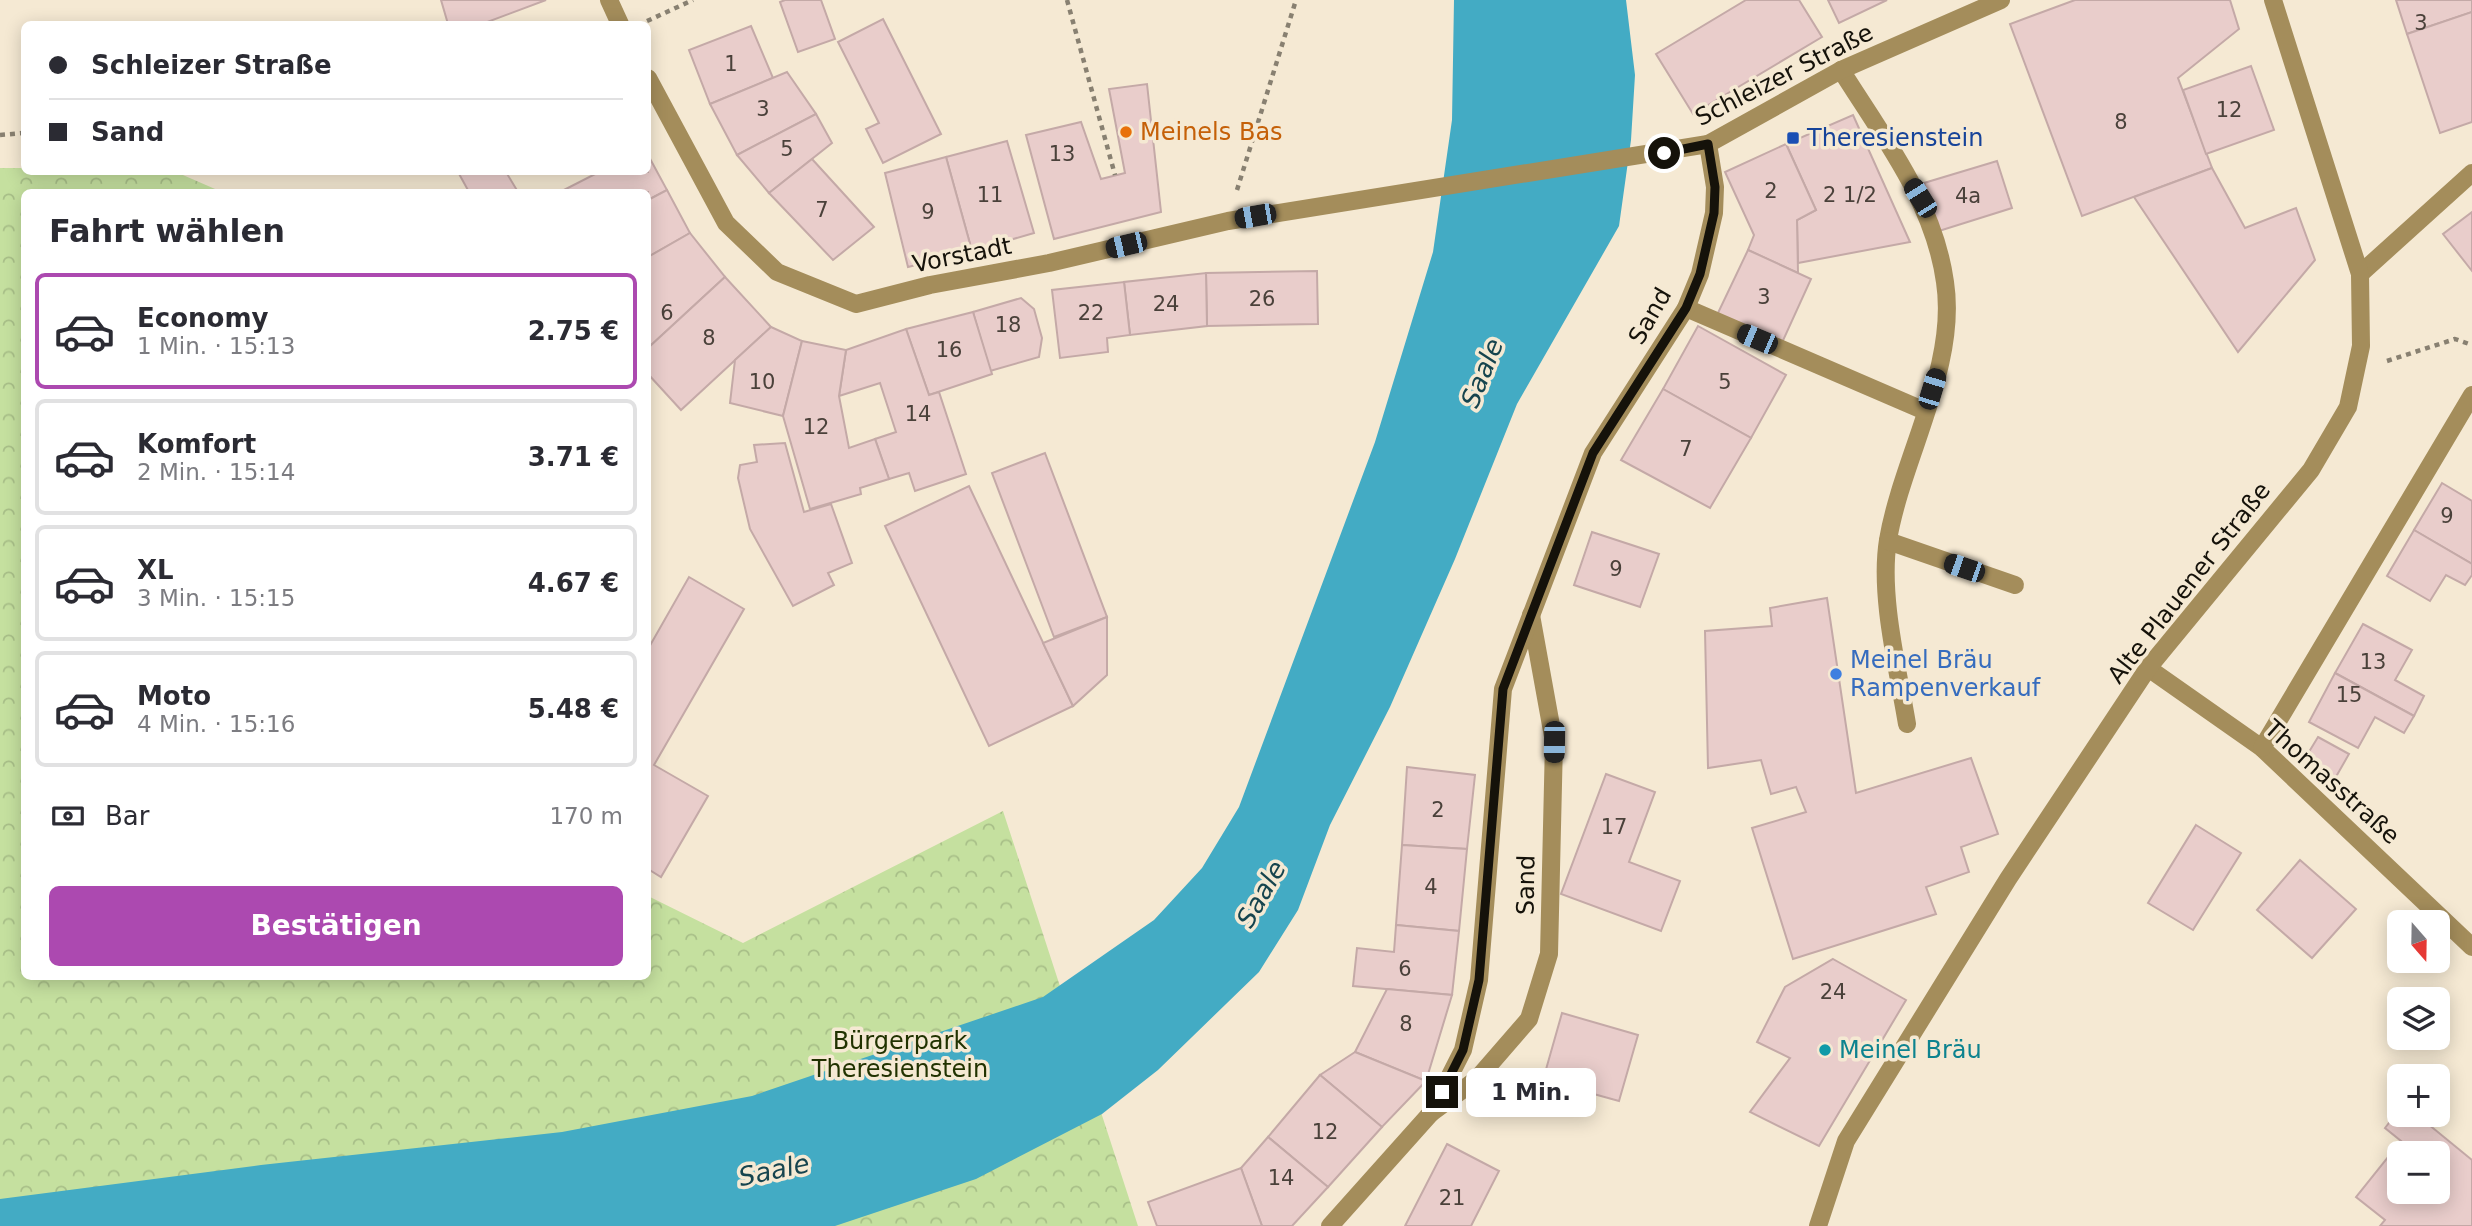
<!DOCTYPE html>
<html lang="de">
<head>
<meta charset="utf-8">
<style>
	:root { --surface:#fff; --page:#f2f2f3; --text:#2b2b33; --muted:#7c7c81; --line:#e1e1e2; --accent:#ac49b0 }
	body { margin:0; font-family:"DejaVu Sans",sans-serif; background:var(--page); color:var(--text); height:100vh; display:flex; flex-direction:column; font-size:26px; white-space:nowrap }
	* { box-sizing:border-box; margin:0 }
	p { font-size:23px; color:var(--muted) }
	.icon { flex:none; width:38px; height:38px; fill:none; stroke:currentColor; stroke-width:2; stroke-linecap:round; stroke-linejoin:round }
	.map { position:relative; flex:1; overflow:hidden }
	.panel { position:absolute; left:21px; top:189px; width:630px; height:791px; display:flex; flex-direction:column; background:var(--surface); border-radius:10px; box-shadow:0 4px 18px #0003 }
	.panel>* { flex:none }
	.guide { position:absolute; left:21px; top:21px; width:630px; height:154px; border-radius:10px; box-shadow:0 4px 18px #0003; display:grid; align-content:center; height:154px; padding:0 28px; background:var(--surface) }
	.needle { width:46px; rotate:160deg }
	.tools { position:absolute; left:2387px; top:910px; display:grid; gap:14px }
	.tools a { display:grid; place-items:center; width:63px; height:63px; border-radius:10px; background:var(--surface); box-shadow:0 4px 18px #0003; font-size:35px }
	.end { position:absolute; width:32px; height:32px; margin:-16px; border:9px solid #15120a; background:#fff; box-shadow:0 0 0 4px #fff }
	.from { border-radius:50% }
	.bubble { position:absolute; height:49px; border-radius:10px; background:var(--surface); box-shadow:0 4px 18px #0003; font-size:23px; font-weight:700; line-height:49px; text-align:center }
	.car { position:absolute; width:21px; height:42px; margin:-21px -10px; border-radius:9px; box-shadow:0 0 5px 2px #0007; background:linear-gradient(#222 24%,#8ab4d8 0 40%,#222 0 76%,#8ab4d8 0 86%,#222 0) }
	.guide b { display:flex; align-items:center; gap:24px; height:66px; font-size:26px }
	.guide b+b { border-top:2px solid var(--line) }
	.guide i { width:18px; height:18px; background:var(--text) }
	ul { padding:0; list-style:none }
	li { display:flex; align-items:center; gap:21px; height:116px; margin:0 14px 10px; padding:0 14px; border:4px solid var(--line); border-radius:10px }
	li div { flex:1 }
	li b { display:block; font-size:26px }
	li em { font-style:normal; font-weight:700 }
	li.current { border-color:var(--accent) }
	li>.icon { width:63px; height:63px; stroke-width:1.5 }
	h2 { padding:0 28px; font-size:32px; line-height:84px }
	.pay { display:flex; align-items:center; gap:18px; height:77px; padding:0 28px; font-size:26px }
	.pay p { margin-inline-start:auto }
	.primary-button { display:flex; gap:14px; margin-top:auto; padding:14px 28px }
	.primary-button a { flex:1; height:80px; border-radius:10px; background:var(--accent); color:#fff; font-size:28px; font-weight:700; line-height:80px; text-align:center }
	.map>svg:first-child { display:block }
</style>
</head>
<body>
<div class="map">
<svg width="2472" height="1226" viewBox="0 0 2472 1226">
	<defs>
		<pattern id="park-crowns" width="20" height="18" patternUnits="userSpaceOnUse" patternTransform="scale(1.75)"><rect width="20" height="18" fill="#c5e09f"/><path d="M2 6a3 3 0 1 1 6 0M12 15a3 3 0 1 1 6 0" fill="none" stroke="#a8bf88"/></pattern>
	</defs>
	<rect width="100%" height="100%" fill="#f5e9d3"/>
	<path fill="url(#park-crowns)" d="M0,168H24V172H176L222,192H24V976H648V896L743,943L1003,811L1138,1226H0Z"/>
	<path fill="#43abc4" d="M1454,0H1626L1635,75L1631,140L1619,226L1517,404L1455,559L1390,707L1330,825L1298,910L1259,972L1158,1070L1102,1114L976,1179L835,1226H0V1199L261,1165L562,1132L752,1096L1043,997L1154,920L1202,868L1239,807L1375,442L1433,252L1452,120Z"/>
	<g fill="#e9cdcb" stroke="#c4a9a7" stroke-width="2" fill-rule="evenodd">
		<path d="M441,0H546L482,24H448Z"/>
		<path d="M785,0H821L835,39L798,52L780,2Z"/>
		<path d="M1746,0H1799L1822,37L1693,114L1656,54Z"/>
		<path d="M1828,0H1887L1839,23Z"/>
		<path d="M2075,0H2230L2239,29L2178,78L2212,168L2082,216L2010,24Z"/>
		<path d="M2396,0H2472V12L2407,34Z"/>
		<path d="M2472,12V122L2440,133L2407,34Z"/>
		<path d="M883,19L941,134L883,163L866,129L879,123L838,42Z"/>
		<path d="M751,26L773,78L710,104L689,50Z"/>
		<path d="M2251,66L2274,130L2206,154L2183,90Z"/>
		<path d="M787,72L816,114L737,155L710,104Z"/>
		<path d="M1147,84L1161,212L1054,239L1026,135L1081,122L1101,179L1125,173L1109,89Z"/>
		<path d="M816,114L832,143L769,193L737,155Z"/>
		<path d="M1853,115L1910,242L1798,263L1797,220L1816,210L1786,144Z"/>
		<path d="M1007,141L1034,233L972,251L946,157Z"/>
		<path d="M1786,144L1816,210L1797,220L1798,273L1748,250L1754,235L1725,172Z"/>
		<path d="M648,155L667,190L648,200V192H560L599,172H648Z"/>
		<path d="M946,157L972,251L908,267L885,173Z"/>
		<path d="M812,159L874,227L833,260L769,193Z"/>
		<path d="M1997,161L2012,208L1939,231L1924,183Z"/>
		<path d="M2212,168L2245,228L2296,208L2315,260L2238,352L2134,197Z"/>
		<path d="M458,172H506L518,192H469Z"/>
		<path d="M667,190L690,233L648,257V200Z"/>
		<path d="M2472,212V271L2443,234Z"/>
		<path d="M690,233L725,277L648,348V257Z"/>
		<path d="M1748,250L1811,279L1781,345L1717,315Z"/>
		<path d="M1317,271L1318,324L1207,326L1206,273Z"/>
		<path d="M1206,273L1207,326L1130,335L1124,282Z"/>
		<path d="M725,277L771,327L681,410L648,374V348Z"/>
		<path d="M1124,282L1130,335L1107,338L1108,352L1060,358L1052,290Z"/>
		<path d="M1021,298L1034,309L1042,338L1039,357L990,371L973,312Z"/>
		<path d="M973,312L992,374L929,395L906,329Z"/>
		<path d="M1698,326L1786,375L1751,438L1663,389Z"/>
		<path d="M771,327L802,341L783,416L730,403L735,360Z"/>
		<path d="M906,329L929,395L939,392L966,474L915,491L909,473L889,479L875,439L896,432L880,383L839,396L846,350Z"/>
		<path d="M802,341L846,350L839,396L849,448L875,439L889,479L860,488L861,494L810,509L783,416Z"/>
		<path d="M1663,389L1751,438L1710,508L1621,460Z"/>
		<path d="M785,443L804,512L831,504L852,563L828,573L834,585L793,606L750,529L738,478L740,465L757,462L754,445Z"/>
		<path d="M1045,453L1107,617L1054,637L992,473Z"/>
		<path d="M2442,483L2472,501V564L2414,530Z"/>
		<path d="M969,486L1073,706L989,746L885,526Z"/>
		<path d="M2414,530L2472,564V575L2465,585L2446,575L2430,601L2387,576Z"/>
		<path d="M1592,532L1659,554L1640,607L1574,585Z"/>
		<path d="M689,577L744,609L654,765L708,796L661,877L648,869V649Z"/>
		<path d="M1827,598L1856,793L1971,758L1998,834L1961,847L1969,872L1926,887L1936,914L1793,959L1752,828L1806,812L1796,787L1771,794L1761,760L1708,768L1705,631L1772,626L1770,608Z"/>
		<path d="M1107,617V675L1073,706L1043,643Z"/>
		<path d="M2363,624L2412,650L2395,680L2424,696L2414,716L2335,673Z"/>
		<path d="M2335,673L2414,716L2404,733L2375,717L2358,748L2309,722Z"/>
		<path d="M2318,737L2349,754L2329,789L2301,765Z"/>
		<path d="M1407,767L1475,775L1467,849L1402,845Z"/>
		<path d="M1606,774L1655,792L1629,862L1680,881L1661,931L1561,894Z"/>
		<path d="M2196,825L2241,853L2193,930L2148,903Z"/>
		<path d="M1402,845L1467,849L1459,931L1396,925Z"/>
		<path d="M2300,860L2356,909L2312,958L2257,910Z"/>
		<path d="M1396,925L1459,931L1452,995L1353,986L1357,948L1394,952Z"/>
		<path d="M1833,959L1906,1000L1819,1146L1750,1112L1790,1058L1757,1042L1785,987Z"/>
		<path d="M1387,989L1452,995L1426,1081L1355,1052Z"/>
		<path d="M1562,1013L1638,1035L1619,1101L1543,1080Z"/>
		<path d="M1355,1052L1426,1081L1382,1127L1320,1075Z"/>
		<path d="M1320,1075L1382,1127L1328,1187L1268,1137Z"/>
		<path d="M2399,1110V1115H2417L2472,1160V1226H2380L2385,1220L2356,1197L2401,1141L2385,1128ZM2399,1153H2438V1192H2399Z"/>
		<path d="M1268,1137L1328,1187L1292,1226H1262L1241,1168Z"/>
		<path d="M1447,1144L1499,1171L1471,1226H1405Z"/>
		<path d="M1241,1168L1262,1226H1157L1148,1202Z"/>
	</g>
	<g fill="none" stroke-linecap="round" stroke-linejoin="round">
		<g stroke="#888071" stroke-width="4.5" stroke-dasharray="5 5" stroke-linecap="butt">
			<path d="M1067,0L1115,175"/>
			<path d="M647,21L693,0"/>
			<path d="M0,135L24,133"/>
			<path d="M1237,190L1296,0"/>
			<path d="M2387,361L2455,339L2472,345"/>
		</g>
		<g stroke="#a48d5b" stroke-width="18">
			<path d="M1841,70C1883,137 1934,202 1945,282C1958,367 1902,457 1888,540C1879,595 1898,669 1907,724"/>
			<path d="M2360,274L2472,173"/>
			<path d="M1686,308L1925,411"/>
			<path d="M1888,541L2015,585"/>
			<path d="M1431,1113L1477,1079L1529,1019L1549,954L1554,742L1531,615"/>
		</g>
		<g stroke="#a48d5b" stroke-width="18">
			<path d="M609,0L620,24"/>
			<path d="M648,78L726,223L777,272L856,304L930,285L1049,263L1228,221L1708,144L1841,70L2001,0"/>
			<path d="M2148,668L2262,748L2472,947"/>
			<path d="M2262,748L2472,395"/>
			<path d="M1330,1226L1431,1113L1463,1050L1479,980L1503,689L1593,453L1686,308L1700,274L1714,213L1715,187L1708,144"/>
			<path d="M1818,1226L1846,1141L2008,879L2148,668L2311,470L2348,407L2361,346L2360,274L2273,0"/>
		</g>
	</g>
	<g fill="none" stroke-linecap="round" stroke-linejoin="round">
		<path stroke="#15120a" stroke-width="9" d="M1442,1092L1463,1050L1479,980L1503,689L1593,453L1686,308L1700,274L1714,213L1715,187L1708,144L1664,153"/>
	</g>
	<circle fill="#e8710a" stroke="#f5e9d3" stroke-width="2.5" cx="1126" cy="132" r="7"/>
	<rect fill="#1a4fb4" stroke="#f5e9d3" stroke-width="2.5" x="1786" y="131" width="14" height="14" rx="3.5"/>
	<circle fill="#3f7fe0" stroke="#f5e9d3" stroke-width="2.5" cx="1836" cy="674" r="7"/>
	<circle fill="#0f9aa8" stroke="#f5e9d3" stroke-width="2.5" cx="1825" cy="1050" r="7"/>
	<g text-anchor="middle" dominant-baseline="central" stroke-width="7" stroke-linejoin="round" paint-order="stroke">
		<g font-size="21" fill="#4a413a">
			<text x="2421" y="23">3</text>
			<text x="731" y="64">1</text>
			<text x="763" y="109">3</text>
			<text x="2229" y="110">12</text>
			<text x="2121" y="122">8</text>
			<text x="787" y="149">5</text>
			<text x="1062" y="154">13</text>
			<text x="1771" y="191">2</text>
			<text x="990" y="195">11</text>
			<text x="1850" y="195">2 1/2</text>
			<text x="1968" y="196">4a</text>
			<text x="822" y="210">7</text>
			<text x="928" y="212">9</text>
			<text x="1764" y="297">3</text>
			<text x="1262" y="299">26</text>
			<text x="1166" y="304">24</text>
			<text x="667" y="313">6</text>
			<text x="1091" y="313">22</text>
			<text x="1008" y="325">18</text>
			<text x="709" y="338">8</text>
			<text x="949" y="350">16</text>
			<text x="762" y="382">10</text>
			<text x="1725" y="382">5</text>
			<text x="918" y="414">14</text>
			<text x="816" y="427">12</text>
			<text x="1686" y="449">7</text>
			<text x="2447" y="516">9</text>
			<text x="1616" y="569">9</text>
			<text x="2373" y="662">13</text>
			<text x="2349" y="695">15</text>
			<text x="1438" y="810">2</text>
			<text x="1614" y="827">17</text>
			<text x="1431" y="887">4</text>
			<text x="1405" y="969">6</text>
			<text x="1833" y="992">24</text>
			<text x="1406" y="1024">8</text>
			<text x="1325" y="1132">12</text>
			<text x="1281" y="1178">14</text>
			<text x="1452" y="1198">21</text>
		</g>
		<g font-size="24" fill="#15120a" stroke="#f5e9d3">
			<text transform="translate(1784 75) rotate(-27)">Schleizer Straße</text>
			<text transform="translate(962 255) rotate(-11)">Vorstadt</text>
			<text transform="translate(1650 316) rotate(-60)">Sand</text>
			<text transform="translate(2189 583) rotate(-52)">Alte Plauener Straße</text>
			<text transform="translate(2332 782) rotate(42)">Thomasstraße</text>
			<text transform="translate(1526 885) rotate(-89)">Sand</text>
		</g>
		<g font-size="24" fill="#c56008" stroke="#f5e9d3" text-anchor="start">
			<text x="1140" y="132">Meinels Bas</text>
		</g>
		<g font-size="24" fill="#164399" stroke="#f5e9d3" text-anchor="start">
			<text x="1807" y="138">Theresienstein</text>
		</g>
		<g font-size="24" fill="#366cbe" stroke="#f5e9d3" text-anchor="start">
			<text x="1850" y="660">Meinel Bräu<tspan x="1850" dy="28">Rampenverkauf</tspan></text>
		</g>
		<g font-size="24" fill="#213200" stroke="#f5e9d3">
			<text x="900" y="1041">Bürgerpark<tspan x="900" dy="28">Theresienstein</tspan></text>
		</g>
		<g font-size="24" fill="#0d838f" stroke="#f5e9d3" text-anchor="start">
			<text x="1839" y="1050">Meinel Bräu</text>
		</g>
		<g font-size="26" font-style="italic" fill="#16444e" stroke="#f5e9d3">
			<text transform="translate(1482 373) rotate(-68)">Saale</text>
			<text transform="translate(1261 894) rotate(-60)">Saale</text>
			<text transform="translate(774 1170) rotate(-12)">Saale</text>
		</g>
	</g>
</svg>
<div class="tools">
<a><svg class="needle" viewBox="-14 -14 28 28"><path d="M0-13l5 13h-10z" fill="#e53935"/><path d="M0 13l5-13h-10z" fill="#7c7c81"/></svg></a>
<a><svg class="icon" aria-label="layers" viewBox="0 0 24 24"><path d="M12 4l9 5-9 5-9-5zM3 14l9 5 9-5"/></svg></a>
<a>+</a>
<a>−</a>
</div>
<i class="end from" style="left:1664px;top:153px"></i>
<i class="end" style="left:1442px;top:1092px"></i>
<div class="bubble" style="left:1466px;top:1068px;width:130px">1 Min.</div>
<i class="car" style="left:1920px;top:198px;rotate:328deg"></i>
<i class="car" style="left:1255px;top:216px;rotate:260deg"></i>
<i class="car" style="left:1126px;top:245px;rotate:257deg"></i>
<i class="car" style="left:1757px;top:339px;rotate:293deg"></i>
<i class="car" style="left:1932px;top:389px;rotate:17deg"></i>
<i class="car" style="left:1964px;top:568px;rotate:289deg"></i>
<i class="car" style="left:1554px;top:742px;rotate:181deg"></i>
<div class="guide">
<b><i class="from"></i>Schleizer Straße</b>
<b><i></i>Sand</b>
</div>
<section class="panel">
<h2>Fahrt wählen</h2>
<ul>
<li class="current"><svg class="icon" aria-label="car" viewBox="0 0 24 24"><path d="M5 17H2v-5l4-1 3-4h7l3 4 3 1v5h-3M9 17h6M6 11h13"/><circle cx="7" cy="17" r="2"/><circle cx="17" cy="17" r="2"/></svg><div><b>Economy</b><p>1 Min. · 15:13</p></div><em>2.75 €</em></li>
<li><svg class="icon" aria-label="car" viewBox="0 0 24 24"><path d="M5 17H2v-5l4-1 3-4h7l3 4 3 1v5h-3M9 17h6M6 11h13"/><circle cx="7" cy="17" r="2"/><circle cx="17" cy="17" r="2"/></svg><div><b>Komfort</b><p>2 Min. · 15:14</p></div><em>3.71 €</em></li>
<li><svg class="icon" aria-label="car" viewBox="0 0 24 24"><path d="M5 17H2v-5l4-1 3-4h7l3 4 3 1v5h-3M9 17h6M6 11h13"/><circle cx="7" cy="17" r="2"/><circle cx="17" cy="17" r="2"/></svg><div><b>XL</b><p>3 Min. · 15:15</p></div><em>4.67 €</em></li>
<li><svg class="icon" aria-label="car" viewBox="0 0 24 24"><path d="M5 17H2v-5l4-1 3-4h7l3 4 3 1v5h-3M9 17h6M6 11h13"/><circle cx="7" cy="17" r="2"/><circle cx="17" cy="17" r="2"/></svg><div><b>Moto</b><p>4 Min. · 15:16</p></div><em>5.48 €</em></li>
</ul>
<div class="pay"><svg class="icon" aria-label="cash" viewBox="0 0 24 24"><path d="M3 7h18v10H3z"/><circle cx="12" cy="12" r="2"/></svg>Bar<p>170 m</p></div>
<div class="primary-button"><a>Bestätigen</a></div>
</section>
</div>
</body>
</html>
